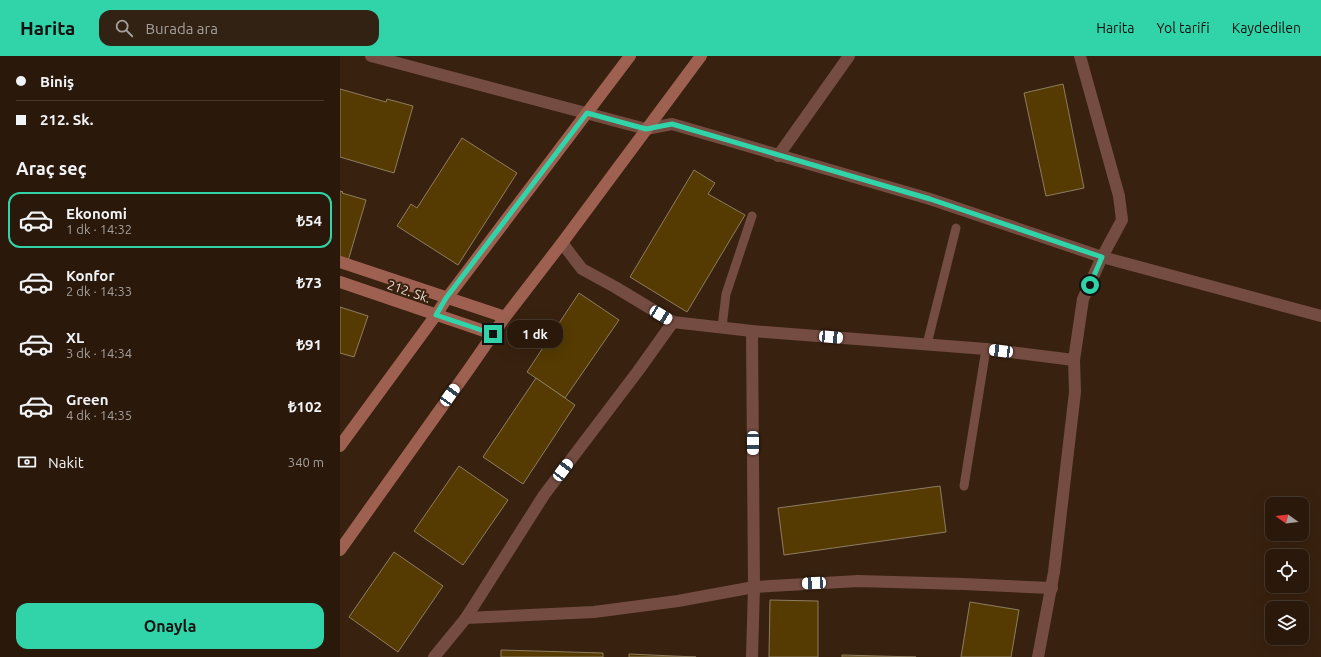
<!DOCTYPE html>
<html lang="tr">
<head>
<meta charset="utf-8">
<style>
	:root { --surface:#2a190b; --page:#322214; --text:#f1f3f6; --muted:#a5a09d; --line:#46382c; --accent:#31d4a9 }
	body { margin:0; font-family:Ubuntu,sans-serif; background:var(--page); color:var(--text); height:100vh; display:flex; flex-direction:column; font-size:15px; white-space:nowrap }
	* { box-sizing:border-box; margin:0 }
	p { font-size:13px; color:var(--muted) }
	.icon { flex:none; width:22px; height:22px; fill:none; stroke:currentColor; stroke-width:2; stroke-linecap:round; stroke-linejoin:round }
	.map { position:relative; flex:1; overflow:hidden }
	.panel { display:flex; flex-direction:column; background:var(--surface); width:340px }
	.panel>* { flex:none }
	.top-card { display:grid; align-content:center; height:88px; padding:0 16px; background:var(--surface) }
	.needle { width:26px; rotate:285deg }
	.tools { position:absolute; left:925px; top:441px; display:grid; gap:8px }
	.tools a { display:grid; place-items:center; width:44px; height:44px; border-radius:8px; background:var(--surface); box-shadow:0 4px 16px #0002,0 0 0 1px var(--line); font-size:20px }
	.end { position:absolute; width:18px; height:18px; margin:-9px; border:5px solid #31d4a9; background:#111; box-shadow:0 0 0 2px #111 }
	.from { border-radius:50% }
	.bubble { position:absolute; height:28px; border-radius:12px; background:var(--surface); box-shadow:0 4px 16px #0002,0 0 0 1px var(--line); font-size:13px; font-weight:600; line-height:28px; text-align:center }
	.car { position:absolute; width:12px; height:24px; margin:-12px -6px; border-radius:5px; box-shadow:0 0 3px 1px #0007; background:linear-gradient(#fff 24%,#345 0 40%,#fff 0 76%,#345 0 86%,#fff 0) }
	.top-card b { display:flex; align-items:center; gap:14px; height:38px; font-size:15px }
	.top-card b+b { border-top:1px solid var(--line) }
	.top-card i { width:10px; height:10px; background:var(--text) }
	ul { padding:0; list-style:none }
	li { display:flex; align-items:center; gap:12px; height:56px; margin:0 8px 6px; padding:0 8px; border:2px solid transparent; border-radius:12px }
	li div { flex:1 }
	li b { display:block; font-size:15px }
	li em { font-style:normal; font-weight:600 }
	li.active { border-color:var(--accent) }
	li>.icon { width:36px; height:36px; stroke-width:1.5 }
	h2 { padding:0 16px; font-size:18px; line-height:48px }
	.pay { display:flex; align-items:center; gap:10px; height:44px; padding:0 16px; font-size:15px }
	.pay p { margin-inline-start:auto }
	.primary-button { display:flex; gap:8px; margin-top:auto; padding:8px 16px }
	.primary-button a { flex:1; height:46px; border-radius:12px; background:var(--accent); color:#111; font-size:16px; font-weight:600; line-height:46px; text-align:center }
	header { display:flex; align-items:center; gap:24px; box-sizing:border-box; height:56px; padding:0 20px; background:var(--accent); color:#111 }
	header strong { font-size:19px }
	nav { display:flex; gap:22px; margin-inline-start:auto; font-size:14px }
	.search { width:280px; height:36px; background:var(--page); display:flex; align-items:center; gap:10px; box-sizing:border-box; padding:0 14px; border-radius:12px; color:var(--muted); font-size:15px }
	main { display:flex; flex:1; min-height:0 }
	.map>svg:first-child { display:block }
</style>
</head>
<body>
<header>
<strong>Harita</strong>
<div class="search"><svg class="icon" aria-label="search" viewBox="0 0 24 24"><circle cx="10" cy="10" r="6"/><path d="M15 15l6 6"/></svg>Burada ara</div>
<nav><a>Harita</a><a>Yol tarifi</a><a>Kaydedilen</a></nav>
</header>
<main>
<section class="panel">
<div class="top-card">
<b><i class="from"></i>Biniş</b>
<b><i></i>212. Sk.</b>
</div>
<h2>Araç seç</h2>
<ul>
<li class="active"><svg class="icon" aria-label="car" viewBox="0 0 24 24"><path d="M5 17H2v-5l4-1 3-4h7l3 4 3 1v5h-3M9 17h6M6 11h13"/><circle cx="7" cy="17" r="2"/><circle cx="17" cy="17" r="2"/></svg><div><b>Ekonomi</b><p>1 dk · 14:32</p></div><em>₺54</em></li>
<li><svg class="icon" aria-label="car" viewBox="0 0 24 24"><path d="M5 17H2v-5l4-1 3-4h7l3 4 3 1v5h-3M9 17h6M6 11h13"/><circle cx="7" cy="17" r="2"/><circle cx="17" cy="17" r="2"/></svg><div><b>Konfor</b><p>2 dk · 14:33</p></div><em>₺73</em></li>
<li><svg class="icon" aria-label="car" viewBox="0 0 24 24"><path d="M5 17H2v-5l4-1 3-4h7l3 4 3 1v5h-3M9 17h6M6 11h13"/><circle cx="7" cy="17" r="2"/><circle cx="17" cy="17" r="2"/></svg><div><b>XL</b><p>3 dk · 14:34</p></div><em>₺91</em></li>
<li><svg class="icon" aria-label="car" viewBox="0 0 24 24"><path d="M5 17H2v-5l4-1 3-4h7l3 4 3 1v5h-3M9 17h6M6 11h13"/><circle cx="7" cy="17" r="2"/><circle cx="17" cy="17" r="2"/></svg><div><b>Green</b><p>4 dk · 14:35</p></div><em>₺102</em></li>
</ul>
<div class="pay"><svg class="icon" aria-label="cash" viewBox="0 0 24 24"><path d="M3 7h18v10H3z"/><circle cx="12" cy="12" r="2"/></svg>Nakit<p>340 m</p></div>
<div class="primary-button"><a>Onayla</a></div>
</section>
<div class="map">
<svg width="981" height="601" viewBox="0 0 981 601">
	<rect width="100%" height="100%" fill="#38210f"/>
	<g fill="#553b02" stroke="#8e7d61">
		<path d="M723,28L744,132L706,140L684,37Z"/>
		<path d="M0,33L46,46L47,43L73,50L54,117L0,101Z"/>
		<path d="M122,82L177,117L118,209L57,170L71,148L77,152Z"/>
		<path d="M354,114L375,127L368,138L405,159L347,256L290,221Z"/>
		<path d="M0,135L3,136L2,137L26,144L8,205L0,203Z"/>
		<path d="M239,237L279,264L225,342L187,316Z"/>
		<path d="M0,251L28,260L14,301L0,297Z"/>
		<path d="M196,322L235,349L183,428L143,401Z"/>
		<path d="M119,410L168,444L123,509L74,475Z"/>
		<path d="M600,430L606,476L444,499L438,452Z"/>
		<path d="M54,496L103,530L58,596L9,561Z"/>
		<path d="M430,544L478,545V601H429Z"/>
		<path d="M630,546L679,554L671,601H621Z"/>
		<path d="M161,594L263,597V601H161Z"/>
		<path d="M289,598L356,601H289Z"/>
		<path d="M502,599L576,601H502Z"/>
	</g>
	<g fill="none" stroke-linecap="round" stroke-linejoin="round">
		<g stroke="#744c42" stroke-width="9">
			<path d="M382,271L386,238L412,160"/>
			<path d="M587,288L616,172"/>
			<path d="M624,430L646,293"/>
		</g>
		<g stroke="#744c42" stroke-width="12">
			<path d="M31,0L306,73L332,68L590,143L762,201L981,260"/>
			<path d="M438,100L509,0"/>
			<path d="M222,187L242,213L275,231L333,266L412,275L646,293L734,304"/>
			<path d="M412,275L414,531L412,601"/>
			<path d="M126,562L254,556L338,545L414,531L518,525L623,528L712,532"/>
			<path d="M94,601L126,562L204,439L298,315L333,266"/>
			<path d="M698,601L714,516L735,336L734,304L743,243L762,201L782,164L779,140L740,0"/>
		</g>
		<g stroke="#9e6050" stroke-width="12">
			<path d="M0,206L165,261"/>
			<path d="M0,226L153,278"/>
			<path d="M0,390L96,259L107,242L290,0"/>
			<path d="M0,494L129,313L165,261L222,187L361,0"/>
		</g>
	</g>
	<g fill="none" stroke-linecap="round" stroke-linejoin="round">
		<path stroke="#31d4a9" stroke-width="5" d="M153,278L96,259L106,242L247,57L306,73L332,68L590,143L762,201L750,229"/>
	</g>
	<g text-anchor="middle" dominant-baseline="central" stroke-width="4" stroke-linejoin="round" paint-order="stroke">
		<g font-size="13" fill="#edddd2" stroke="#38210f">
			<text transform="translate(69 235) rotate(19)">212. Sk.</text>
		</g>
	</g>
</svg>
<div class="tools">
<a><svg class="needle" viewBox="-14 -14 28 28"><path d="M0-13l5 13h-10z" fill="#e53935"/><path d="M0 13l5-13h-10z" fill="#a5a09d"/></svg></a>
<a><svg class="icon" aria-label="locate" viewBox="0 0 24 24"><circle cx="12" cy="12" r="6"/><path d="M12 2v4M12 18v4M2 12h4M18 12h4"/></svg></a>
<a><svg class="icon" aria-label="layers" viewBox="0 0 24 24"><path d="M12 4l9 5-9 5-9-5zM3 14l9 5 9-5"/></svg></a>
</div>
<i class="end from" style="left:750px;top:229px"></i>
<i class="end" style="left:153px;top:278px"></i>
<div class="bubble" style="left:167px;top:264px;width:56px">1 dk</div>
<i class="car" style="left:321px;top:259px;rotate:121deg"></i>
<i class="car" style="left:491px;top:281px;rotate:95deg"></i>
<i class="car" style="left:661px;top:295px;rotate:277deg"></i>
<i class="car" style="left:110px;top:339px;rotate:35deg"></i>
<i class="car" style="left:413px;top:387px;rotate:180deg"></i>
<i class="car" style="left:223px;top:414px;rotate:37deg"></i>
<i class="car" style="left:474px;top:527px;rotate:267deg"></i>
</div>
</main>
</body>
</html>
